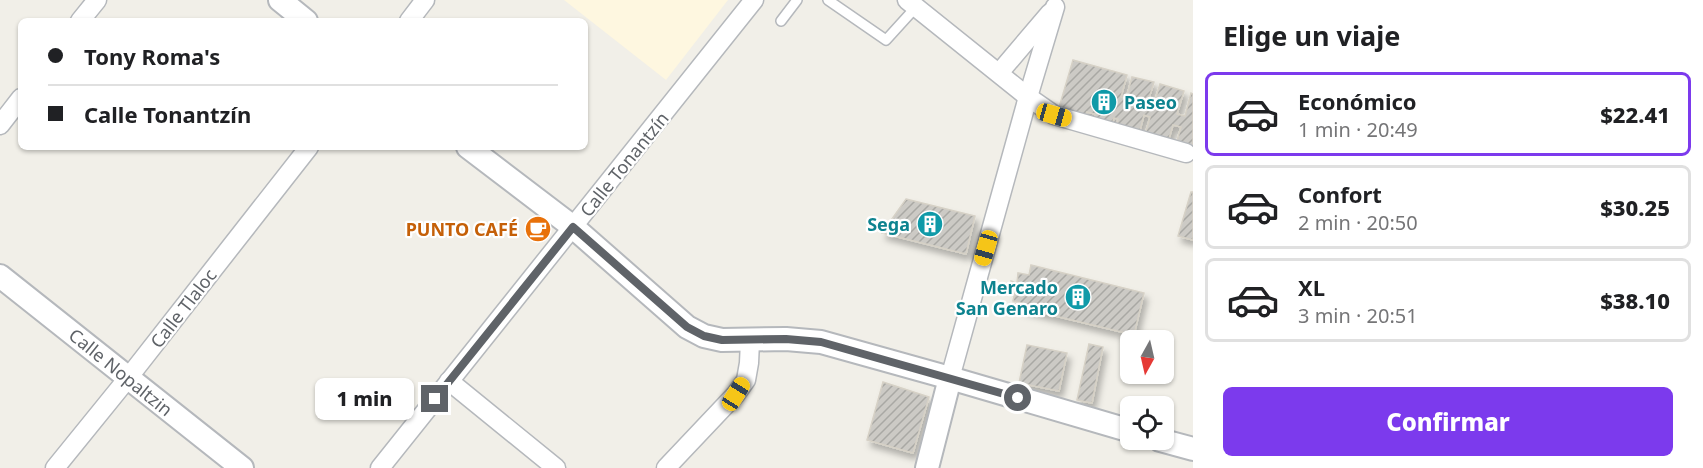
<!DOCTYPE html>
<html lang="es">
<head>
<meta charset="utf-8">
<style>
	:root { --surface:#fff; --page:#f2f2f2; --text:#202124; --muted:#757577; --line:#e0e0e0; --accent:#7c3aed }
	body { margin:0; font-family:"Noto Sans",sans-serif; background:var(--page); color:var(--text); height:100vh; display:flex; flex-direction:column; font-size:22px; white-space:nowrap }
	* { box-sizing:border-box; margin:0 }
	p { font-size:20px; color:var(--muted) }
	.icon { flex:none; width:33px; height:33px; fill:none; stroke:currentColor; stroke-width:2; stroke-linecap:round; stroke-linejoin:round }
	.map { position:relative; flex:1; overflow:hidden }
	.details { display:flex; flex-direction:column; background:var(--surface); width:510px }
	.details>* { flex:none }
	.hud { position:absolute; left:18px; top:18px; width:570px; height:132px; border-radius:9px; box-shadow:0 2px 4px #0004; display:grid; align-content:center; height:132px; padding:0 30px; background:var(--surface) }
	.needle { width:39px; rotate:188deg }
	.buttons { position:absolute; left:1120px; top:330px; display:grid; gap:12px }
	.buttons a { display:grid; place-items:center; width:54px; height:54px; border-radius:9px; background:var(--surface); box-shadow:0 2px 4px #0004; font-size:30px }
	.end { position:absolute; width:27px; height:27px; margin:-14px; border:8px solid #5f6368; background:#fff; box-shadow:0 0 0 3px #fff }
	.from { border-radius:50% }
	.bubble { position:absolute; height:42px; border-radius:9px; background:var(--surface); box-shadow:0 2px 4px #0004; font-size:20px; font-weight:800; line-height:42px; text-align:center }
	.car { position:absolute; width:18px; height:36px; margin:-18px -9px; border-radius:8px; box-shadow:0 0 4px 2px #0007; background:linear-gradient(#f5c518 24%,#345 0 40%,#f5c518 0 76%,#345 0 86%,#f5c518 0) }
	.hud b { display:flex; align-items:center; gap:21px; height:57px; font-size:22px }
	.hud b+b { border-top:2px solid var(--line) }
	.hud i { width:15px; height:15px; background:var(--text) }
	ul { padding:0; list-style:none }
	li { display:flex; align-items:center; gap:18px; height:84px; margin:0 12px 9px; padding:0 18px; border:3px solid var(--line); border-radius:9px }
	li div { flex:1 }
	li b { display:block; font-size:22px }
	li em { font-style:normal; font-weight:800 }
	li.current { border-color:var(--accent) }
	li>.icon { width:54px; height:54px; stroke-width:1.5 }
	h2 { padding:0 30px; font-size:27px; line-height:72px }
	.primary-button { display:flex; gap:12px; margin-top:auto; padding:12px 30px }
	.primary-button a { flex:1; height:69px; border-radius:9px; background:var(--accent); color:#fff; font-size:24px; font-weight:800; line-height:69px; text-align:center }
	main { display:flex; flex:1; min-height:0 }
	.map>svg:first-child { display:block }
</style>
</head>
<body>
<main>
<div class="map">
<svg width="1193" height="468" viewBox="0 0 1193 468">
	<defs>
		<pattern id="building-hatch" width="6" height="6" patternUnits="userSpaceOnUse" patternTransform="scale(1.5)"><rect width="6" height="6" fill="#cccac5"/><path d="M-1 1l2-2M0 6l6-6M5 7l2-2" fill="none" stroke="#a9a8a4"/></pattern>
		<filter id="shadow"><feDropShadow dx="3.5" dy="6" stdDeviation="3" flood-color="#0004"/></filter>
	</defs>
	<rect width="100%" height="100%" fill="#f1efe8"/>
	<path fill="#fef7e0" d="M564,0H728L666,80Z"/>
	<g fill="url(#building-hatch)" stroke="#d6d1c6" stroke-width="1.5" filter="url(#shadow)">
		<path d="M1073,60L1127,75L1121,97L1126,99L1132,77L1154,82L1147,105L1153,107L1160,84L1184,91L1177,114L1185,116L1191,93L1193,94V149L1176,144L1181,127L1173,125L1168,142L1145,135L1150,117L1144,115L1139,134L1116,127L1118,119L1114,118L1112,126L1094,121L1095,114L1087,112L1085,118L1058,111Z"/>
		<path d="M1191,192H1193V240L1178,236Z"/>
		<path d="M906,199L975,216L966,254L882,233Z"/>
		<path d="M1031,265L1144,293L1134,335L1022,308L1023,303L1013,301L1016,287L1010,286L1011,281L1017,283L1018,273L1029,275Z"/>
		<path d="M1089,344L1103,347L1092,403L1077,400Z"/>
		<path d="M1027,345L1067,353L1059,391L1019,383Z"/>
		<path d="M883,382L929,397L913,453L867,440Z"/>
	</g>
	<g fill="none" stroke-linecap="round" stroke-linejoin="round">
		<defs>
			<g id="service">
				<path d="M828,0L886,40L916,7"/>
				<path d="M781,21L797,0"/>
			</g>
			<g id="minor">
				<path d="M907,0L1028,97L1054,115L1186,153"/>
				<path d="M80,21L97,0"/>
				<path d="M409,21L425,0"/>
				<path d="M999,73L1050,13"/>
				<path d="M0,125L21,98"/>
				<path d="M950,378L1028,97L1055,7"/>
				<path d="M449,381L556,468"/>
				<path d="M55,468L128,378L309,147"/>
				<path d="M380,468L754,0"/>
				<path d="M666,468L736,394L746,380L749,363L750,341"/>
			</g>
			<g id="tertiary">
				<path d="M280,0L306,21"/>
				<path d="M468,147L573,227L687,327L704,336L722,340L786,339L821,342L950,378L1131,431"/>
				<path d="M0,276L242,468"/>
				<path d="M1160,440L1193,449"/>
				<path d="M927,468L950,378"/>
			</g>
		</defs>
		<use href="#service" stroke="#b5b8bc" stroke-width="12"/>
		<use href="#minor" stroke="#b5b8bc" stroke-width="21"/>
		<use href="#tertiary" stroke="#b5b8bc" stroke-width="26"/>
		<use href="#service" stroke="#fff" stroke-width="9"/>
		<use href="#minor" stroke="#fff" stroke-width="18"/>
		<use href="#tertiary" stroke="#fff" stroke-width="22"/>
	</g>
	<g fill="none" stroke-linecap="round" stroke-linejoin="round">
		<path stroke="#5f6368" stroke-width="8" d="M435,399L573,227L687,327L704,336L722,340L786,339L821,342L1018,398"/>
	</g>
	<defs>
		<symbol id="building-disc" viewBox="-11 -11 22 22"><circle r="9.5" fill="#0f9aa8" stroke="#fff"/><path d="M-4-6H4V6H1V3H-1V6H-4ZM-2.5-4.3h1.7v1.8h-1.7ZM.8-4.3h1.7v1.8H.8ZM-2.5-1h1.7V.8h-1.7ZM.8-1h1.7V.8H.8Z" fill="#fff"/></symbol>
		<symbol id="cafe-disc" viewBox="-11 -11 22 22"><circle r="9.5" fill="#e8710a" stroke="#fff"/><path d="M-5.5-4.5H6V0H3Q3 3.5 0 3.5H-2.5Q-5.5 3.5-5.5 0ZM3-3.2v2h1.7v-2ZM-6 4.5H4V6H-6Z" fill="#fff"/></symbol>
	</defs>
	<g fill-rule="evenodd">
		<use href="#building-disc" x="1089" y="87" width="30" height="30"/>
		<use href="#building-disc" x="915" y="209" width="30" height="30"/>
		<use href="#cafe-disc" x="523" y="214" width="30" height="30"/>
		<use href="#building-disc" x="1063" y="282" width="30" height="30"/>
	</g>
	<g text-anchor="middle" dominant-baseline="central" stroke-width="4.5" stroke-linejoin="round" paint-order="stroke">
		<g font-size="18" font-weight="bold" fill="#0d838f" stroke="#fff" text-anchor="end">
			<text x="1124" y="102" text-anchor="start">Paseo</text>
			<text x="910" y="224">Sega</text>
			<text x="1058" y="287">Mercado<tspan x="1058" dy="21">San Genaro</tspan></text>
		</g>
		<g font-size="18" fill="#5f6368" stroke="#fff">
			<text transform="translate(624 164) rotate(-51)">Calle Tonantzín</text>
			<text transform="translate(183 308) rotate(-52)">Calle Tlaloc</text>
			<text transform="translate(121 372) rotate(39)">Calle Nopaltzin</text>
		</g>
		<g font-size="18" font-weight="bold" fill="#c56008" stroke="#fff" text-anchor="end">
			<text x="518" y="229">PUNTO CAFÉ</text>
		</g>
	</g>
</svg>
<div class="buttons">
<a><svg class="needle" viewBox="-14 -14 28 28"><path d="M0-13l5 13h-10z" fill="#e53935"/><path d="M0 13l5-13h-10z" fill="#757577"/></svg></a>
<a><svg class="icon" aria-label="locate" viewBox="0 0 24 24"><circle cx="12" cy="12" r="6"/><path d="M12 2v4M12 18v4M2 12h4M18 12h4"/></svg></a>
</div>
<i class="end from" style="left:1018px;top:398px"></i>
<i class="end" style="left:435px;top:399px"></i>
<div class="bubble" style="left:315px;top:378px;width:99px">1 min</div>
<i class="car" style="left:1054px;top:115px;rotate:106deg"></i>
<i class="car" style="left:986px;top:248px;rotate:196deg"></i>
<i class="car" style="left:736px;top:394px;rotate:32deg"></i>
<div class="hud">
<b><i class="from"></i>Tony Roma's</b>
<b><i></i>Calle Tonantzín</b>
</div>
</div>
<section class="details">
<h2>Elige un viaje</h2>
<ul>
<li class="current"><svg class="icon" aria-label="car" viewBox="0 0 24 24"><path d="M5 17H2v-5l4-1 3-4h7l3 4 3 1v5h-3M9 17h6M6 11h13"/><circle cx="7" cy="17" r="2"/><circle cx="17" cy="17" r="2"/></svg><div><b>Económico</b><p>1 min · 20:49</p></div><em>$22.41</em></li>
<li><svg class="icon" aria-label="car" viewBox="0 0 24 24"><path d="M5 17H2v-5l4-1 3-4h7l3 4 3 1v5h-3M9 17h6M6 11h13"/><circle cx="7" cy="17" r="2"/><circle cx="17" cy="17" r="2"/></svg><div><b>Confort</b><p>2 min · 20:50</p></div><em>$30.25</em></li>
<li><svg class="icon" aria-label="car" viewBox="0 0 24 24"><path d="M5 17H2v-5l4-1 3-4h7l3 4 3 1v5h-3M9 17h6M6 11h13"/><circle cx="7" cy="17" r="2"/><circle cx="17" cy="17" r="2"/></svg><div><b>XL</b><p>3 min · 20:51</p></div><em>$38.10</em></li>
</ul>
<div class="primary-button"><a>Confirmar</a></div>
</section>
</main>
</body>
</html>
